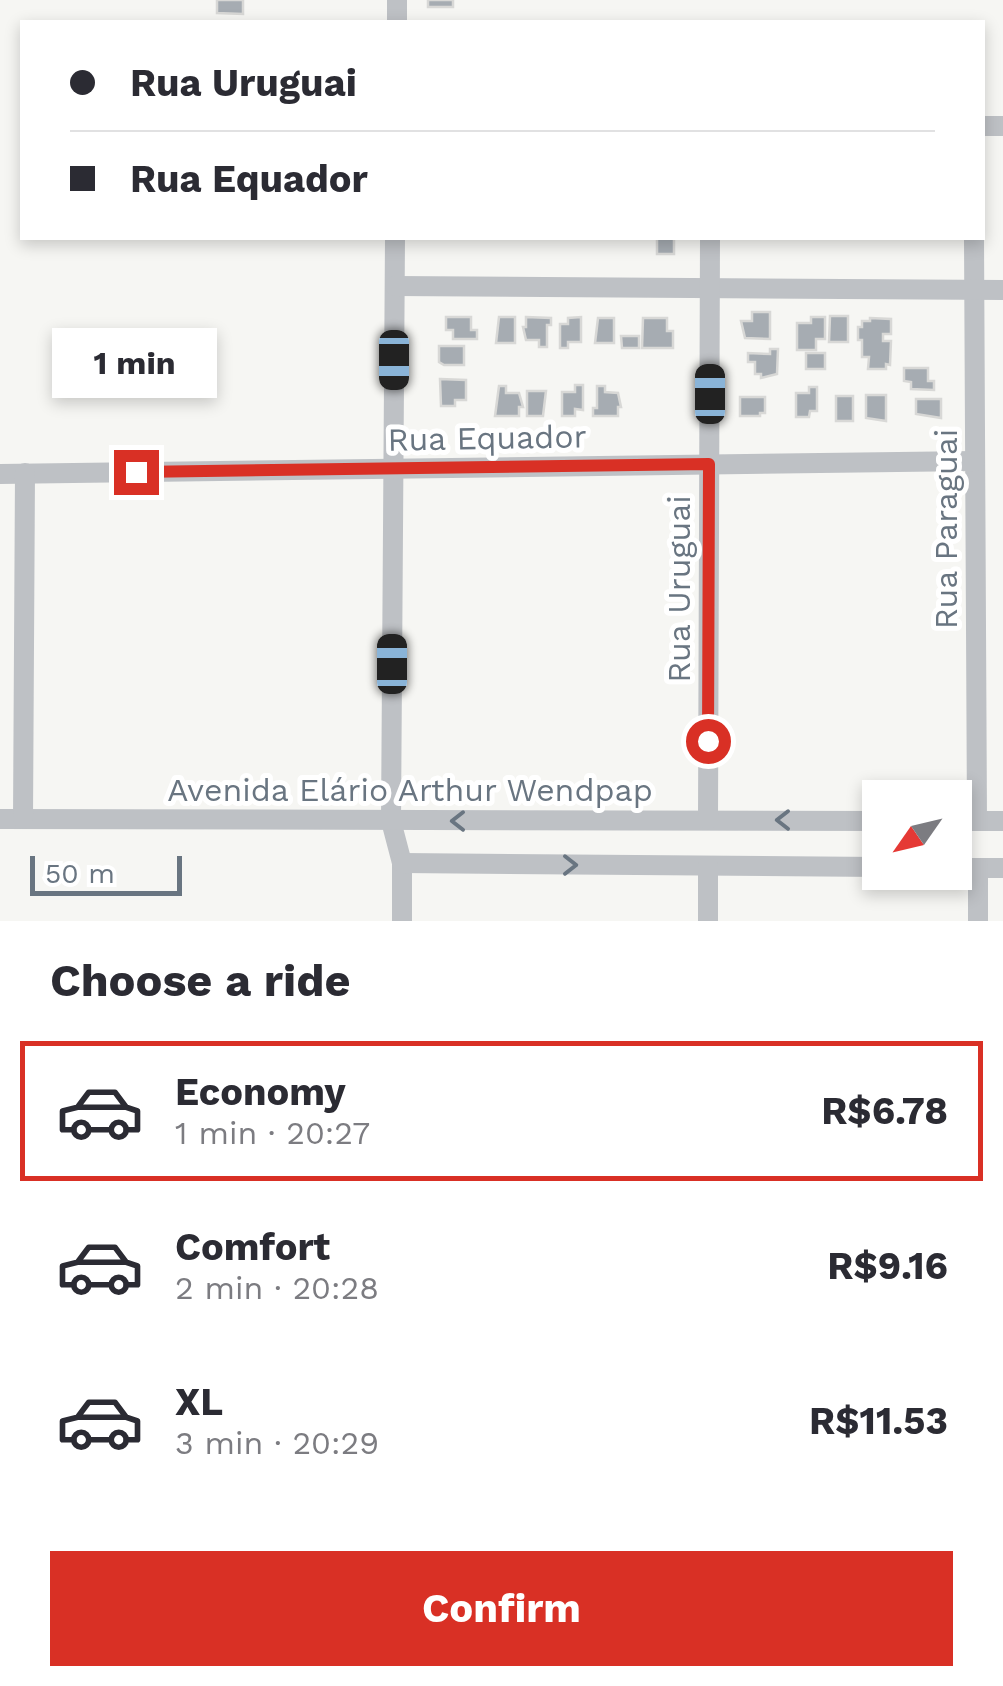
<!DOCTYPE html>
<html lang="en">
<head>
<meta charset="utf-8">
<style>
	:root { --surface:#fff; --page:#f2f2f3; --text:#2b2b33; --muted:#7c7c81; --line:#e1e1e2; --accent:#d93025 }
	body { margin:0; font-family:"Work Sans",sans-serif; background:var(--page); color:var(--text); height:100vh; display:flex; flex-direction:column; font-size:38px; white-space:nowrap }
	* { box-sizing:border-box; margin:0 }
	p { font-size:32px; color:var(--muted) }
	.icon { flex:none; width:55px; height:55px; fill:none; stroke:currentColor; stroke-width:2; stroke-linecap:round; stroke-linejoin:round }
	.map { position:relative; height:921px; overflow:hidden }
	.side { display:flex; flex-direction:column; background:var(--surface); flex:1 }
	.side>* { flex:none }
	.banner { position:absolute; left:20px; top:20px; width:965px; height:220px; border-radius:0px; box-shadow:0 5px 15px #0003; display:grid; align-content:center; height:220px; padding:0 50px; background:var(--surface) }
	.needle { width:65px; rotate:236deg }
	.buttons { position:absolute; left:862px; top:780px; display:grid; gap:20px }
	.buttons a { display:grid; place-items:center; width:110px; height:110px; border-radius:0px; background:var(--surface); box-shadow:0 5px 15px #0003; font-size:50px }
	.scale { position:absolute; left:30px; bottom:25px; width:152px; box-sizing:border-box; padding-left:10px; border:5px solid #697581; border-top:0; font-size:28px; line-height:35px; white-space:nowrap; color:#697581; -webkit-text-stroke:8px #fff; paint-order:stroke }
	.end { position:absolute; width:45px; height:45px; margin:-22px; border:12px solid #d93025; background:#fff; box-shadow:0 0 0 5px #fff }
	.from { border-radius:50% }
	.bubble { position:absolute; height:70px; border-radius:0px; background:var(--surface); box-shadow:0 5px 15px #0003; font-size:32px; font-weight:700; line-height:70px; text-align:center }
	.car { position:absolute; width:30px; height:60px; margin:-30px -15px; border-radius:12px; box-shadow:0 0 8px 2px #0007; background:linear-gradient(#222 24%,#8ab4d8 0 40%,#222 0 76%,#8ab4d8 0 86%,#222 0) }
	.banner b { display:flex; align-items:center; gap:35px; height:95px; font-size:38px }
	.banner b+b { border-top:2px solid var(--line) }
	.banner i { width:25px; height:25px; background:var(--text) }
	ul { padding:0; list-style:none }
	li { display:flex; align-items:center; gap:30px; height:140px; margin:0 20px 15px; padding:0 30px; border:5px solid transparent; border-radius:0px }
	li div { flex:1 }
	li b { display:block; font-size:38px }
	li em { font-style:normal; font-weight:700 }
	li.on { border-color:var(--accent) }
	li>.icon { width:90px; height:90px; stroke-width:1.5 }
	h2 { padding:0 50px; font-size:45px; line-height:120px }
	.cta { display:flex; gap:20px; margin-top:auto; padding:20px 50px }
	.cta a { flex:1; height:115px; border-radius:0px; background:var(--accent); color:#fff; font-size:40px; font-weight:700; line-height:115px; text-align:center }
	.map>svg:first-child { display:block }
</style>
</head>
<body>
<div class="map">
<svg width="1003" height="921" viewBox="0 0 1003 921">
	<rect width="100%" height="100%" fill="#f6f6f3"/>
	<g fill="#a6acb2" stroke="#d8d8d6" stroke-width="2.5">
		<path d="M217,0H243V14L217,13Z"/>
		<rect x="428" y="0" width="25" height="7"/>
		<rect x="657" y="238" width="17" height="16"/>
		<path d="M752,312H770V339L745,338L741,321H752Z"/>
		<path d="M830,316H848V342H829Z"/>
		<path d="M446,317H471V330H477V339H453V330H446Z"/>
		<path d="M499,317H515V343H496Z"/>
		<path d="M526,317L551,318V325H547V347H539V340H526L523,327H526Z"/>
		<path d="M581,317V342H568V348H560V324H568V318Z"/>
		<path d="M811,317H825V339H816V350H797V323H811Z"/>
		<path d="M598,318H614V343H595Z"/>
		<path d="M643,318H667V331H673V348H642Z"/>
		<path d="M870,318L891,319V334H883V341H891L890,365L886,364V369H868L869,357H862V340H858V327H862V321H870Z"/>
		<path d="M621,336H639V348H622Z"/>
		<path d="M439,346H464V365H444L439,362Z"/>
		<path d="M770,349H778L777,374L761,378V374H755V362H748V353L770,354Z"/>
		<rect x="806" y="353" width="19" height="16"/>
		<path d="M904,368H928V381H934V390L911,389V382L904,381Z"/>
		<path d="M440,379L466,380V400H455V406H441Z"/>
		<path d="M575,385H583V410L575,409V416H562V392H575Z"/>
		<path d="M499,386H506V393H519L523,407H519V416H495Z"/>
		<path d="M597,386H605V392L618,393L621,407H618V416H593V408H597Z"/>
		<path d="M809,387H817V411H810L809,417H796V393H809Z"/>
		<path d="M527,391H546L543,416H527Z"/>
		<path d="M866,395H886V421L866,418Z"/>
		<rect x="836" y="396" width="17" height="25"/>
		<path d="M740,397H765V413H760V416H740Z"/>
		<path d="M916,399H941V418L916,414Z"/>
	</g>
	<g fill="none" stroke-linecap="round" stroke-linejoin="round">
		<g stroke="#bec1c5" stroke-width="20">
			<path d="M397,22V0"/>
			<path d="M982,126H1003"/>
			<path d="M395,238L391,821L402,863V921"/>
			<path d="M974,238L977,821"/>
			<path d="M395,286L1003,290"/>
			<path d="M0,474L975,461"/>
			<path d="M0,819L880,821"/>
			<path d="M23,819L25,473"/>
			<path d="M708,820L710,238"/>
			<path d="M955,821H1003"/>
			<path d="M402,863L880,867"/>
			<path d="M955,868H1003"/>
			<path d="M978,868V921"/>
			<path d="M708,921V866"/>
		</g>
	</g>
	<defs><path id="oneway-chevron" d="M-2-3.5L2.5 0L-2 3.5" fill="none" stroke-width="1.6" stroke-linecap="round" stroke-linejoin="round" transform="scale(2.5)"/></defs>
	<g stroke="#697581">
		<use href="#oneway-chevron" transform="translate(783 820) rotate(-180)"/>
		<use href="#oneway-chevron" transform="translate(458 821) rotate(180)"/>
		<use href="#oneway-chevron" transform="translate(570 865)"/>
	</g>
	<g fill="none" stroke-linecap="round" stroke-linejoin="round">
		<path stroke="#d93025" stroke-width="12" d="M136,472L709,464L708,741"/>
	</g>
	<g text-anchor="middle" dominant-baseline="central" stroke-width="10" stroke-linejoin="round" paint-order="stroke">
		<g font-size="32" fill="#697581" stroke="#fff">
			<text transform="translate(487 438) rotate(-1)">Rua Equador</text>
			<text transform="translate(946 529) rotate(-90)">Rua Paraguai</text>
			<text transform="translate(679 589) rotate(-90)">Rua Uruguai</text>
			<text x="410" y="790">Avenida Elário Arthur Wendpap</text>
		</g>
	</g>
</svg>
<div class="buttons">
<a><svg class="needle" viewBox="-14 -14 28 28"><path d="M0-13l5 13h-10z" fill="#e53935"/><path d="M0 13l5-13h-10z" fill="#7c7c81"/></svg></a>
</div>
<div class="scale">50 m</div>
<i class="end from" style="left:708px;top:741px"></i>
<i class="end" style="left:136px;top:472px"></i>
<div class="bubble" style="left:52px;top:328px;width:165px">1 min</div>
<i class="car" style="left:394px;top:360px;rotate:180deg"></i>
<i class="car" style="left:710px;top:394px;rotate:0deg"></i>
<i class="car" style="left:392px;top:664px;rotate:0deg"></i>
<div class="banner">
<b><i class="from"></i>Rua Uruguai</b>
<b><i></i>Rua Equador</b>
</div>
</div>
<section class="side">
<h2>Choose a ride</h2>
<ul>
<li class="on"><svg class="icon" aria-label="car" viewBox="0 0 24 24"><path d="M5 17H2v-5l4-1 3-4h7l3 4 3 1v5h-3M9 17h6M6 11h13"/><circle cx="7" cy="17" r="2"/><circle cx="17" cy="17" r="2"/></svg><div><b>Economy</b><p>1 min · 20:27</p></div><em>R$6.78</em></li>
<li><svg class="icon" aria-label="car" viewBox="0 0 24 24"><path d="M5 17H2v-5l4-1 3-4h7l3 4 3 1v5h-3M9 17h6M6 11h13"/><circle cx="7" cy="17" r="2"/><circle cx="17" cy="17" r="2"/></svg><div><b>Comfort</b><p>2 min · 20:28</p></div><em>R$9.16</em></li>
<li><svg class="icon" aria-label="car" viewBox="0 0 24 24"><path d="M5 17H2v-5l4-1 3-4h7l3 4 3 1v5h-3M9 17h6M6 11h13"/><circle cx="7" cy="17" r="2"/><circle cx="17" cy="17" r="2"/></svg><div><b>XL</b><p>3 min · 20:29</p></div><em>R$11.53</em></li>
</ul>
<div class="cta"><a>Confirm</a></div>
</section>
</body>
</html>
